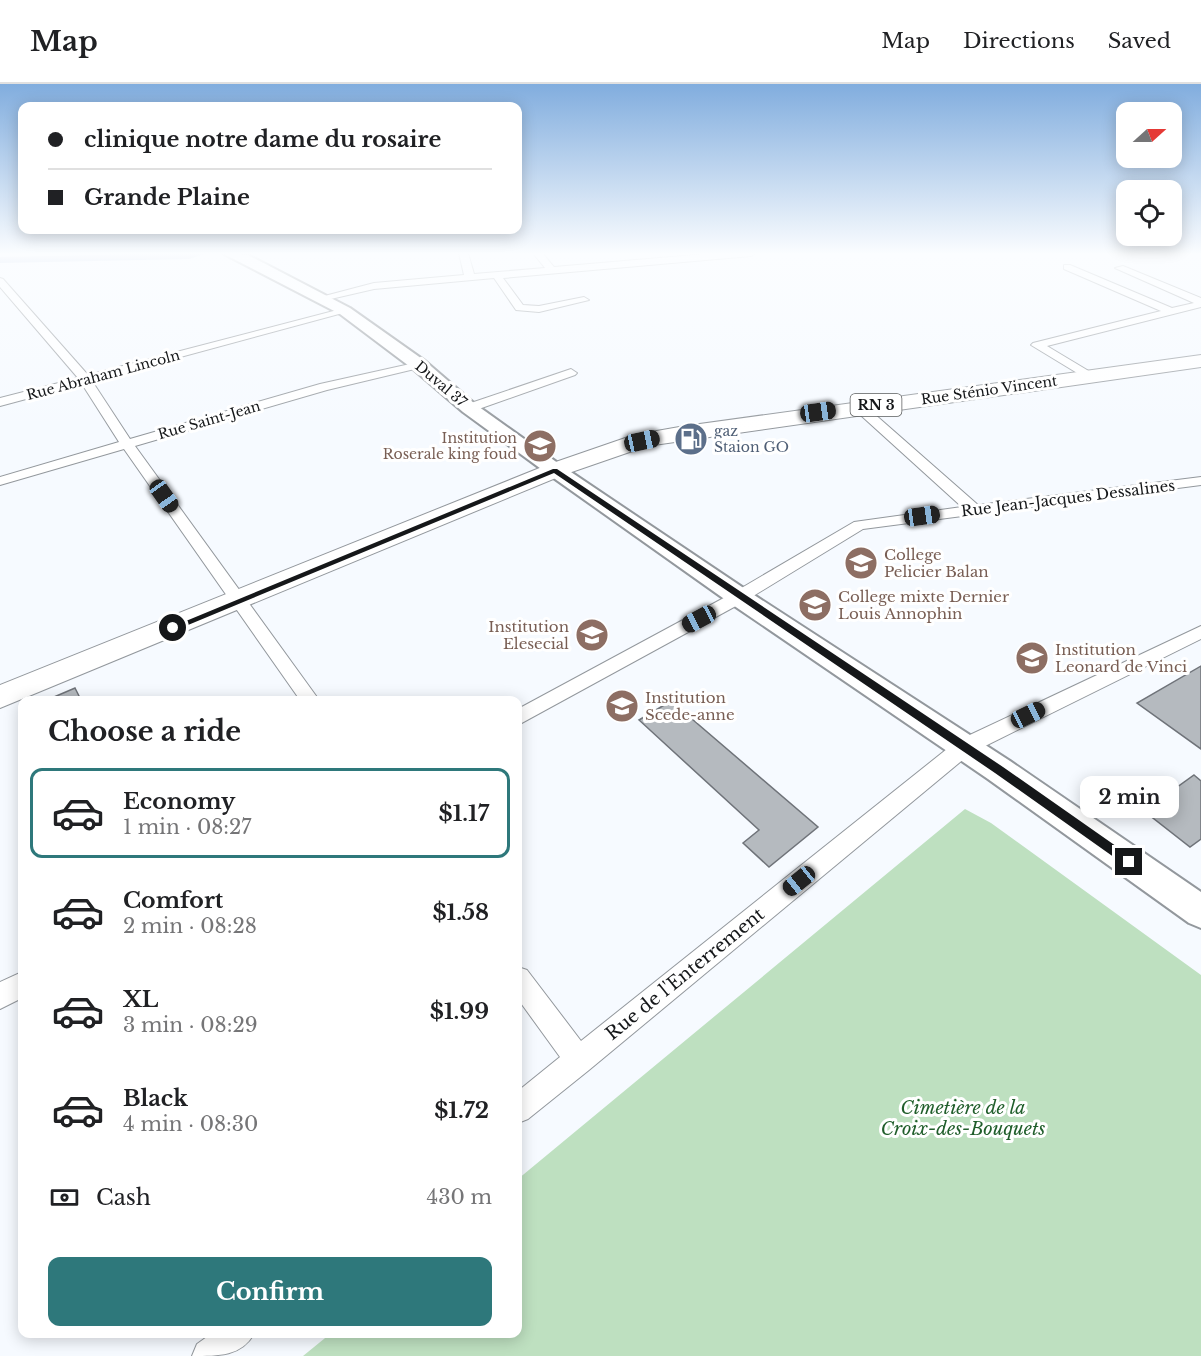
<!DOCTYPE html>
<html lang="en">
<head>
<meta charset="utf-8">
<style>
	:root { --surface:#fff; --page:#f6f6f6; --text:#202124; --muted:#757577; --line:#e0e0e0; --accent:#2e787b }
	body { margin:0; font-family:"Libre Baskerville",serif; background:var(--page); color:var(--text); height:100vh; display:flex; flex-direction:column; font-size:22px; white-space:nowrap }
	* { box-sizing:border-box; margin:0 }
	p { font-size:20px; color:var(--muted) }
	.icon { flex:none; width:33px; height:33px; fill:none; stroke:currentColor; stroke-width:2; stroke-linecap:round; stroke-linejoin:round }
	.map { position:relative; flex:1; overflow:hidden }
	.sheet { position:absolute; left:18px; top:612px; width:504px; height:642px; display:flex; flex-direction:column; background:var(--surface); border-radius:12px; box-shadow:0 3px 15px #0003 }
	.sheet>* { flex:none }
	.banner { position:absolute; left:18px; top:18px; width:504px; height:132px; border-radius:12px; box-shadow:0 3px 15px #0003; display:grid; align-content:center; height:132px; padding:0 30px; background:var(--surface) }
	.needle { width:39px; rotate:69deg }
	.controls { position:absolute; left:1116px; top:18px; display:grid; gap:12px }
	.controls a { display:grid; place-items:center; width:66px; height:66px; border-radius:12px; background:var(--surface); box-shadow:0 3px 15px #0003; font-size:30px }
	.end { position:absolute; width:27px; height:27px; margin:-14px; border:8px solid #151719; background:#fff; box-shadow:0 0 0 3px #fff }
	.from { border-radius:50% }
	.bubble { position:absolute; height:42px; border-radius:12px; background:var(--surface); box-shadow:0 3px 15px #0003; font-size:20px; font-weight:700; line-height:42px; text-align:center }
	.car { position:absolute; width:18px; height:36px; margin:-18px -9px; border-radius:8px; box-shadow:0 0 4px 2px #0007; background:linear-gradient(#222 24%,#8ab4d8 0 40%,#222 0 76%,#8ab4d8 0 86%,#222 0) }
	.banner b { display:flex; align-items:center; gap:21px; height:57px; font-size:22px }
	.banner b+b { border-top:2px solid var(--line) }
	.banner i { width:15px; height:15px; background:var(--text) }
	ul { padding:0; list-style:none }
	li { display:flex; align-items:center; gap:18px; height:90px; margin:0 12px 9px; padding:0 18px; border:3px solid transparent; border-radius:12px }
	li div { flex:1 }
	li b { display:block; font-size:22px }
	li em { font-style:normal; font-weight:700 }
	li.on { border-color:var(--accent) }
	li>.icon { width:54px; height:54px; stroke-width:1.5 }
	h2 { padding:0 30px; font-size:27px; line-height:72px }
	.pay { display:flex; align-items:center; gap:15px; height:66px; padding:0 30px; font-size:22px }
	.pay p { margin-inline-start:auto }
	.primary-button { display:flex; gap:12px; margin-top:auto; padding:12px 30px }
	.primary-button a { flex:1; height:69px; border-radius:12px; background:var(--accent); color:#fff; font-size:24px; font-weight:700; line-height:69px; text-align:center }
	header { display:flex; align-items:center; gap:36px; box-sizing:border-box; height:84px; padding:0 30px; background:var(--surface); border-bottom:2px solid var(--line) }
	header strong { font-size:28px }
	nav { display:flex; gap:33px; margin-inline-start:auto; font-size:21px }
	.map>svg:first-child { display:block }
</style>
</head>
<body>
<header>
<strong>Map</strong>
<nav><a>Map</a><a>Directions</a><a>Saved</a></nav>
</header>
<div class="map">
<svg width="1201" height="1272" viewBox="0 0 1201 1272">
	<rect width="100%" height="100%" fill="#f6faff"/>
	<path fill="#bee0c0" d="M965,725L991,739L1201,891V1272H303L330,1250H518V1095Z"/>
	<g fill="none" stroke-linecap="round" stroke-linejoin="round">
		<path fill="#87a3d0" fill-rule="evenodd" d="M183,169L205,170L189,175L0,179V173Z"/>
	</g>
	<g fill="#b5babf" stroke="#6f7379" stroke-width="1.5">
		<path d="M1201,582V665L1137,619Z"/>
		<path d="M75,604L81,616H47Z"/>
		<path d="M671,617L818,743L769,783L743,759L759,746L639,636Z"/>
		<path d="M1194,691L1201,697V755L1190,763L1144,727Z"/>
	</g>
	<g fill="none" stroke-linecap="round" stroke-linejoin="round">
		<defs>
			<g id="street">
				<path d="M459,169H468L474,190L545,184L533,169H542L554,183L718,169H755L751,172L503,194L523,221L539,222L584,213L589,216L539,228L516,226L494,194L374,205L322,217L317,214L374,199L464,191Z"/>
				<path d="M1064,181H1070L1172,224L1194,219L1115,184L1123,182L1201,214V223L1047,262L1097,292L1091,296L1087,295L1031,261L1033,259L1161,227L1064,185Z"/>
				<path d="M0,194L3,195L88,291L345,224L350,227L92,297L130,355L320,300L419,278L423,279V283L327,306L135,362L319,616H300L124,365L0,401V393L119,358L82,300L0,322V314L78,294L0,203Z"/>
				<path d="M571,285L577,289L575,291L473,327H465L463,324L465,321Z"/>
				<path d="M859,319L863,320L978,421L1201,393V401L863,445L745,517L518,641V625L733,509L854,438L962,423L855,326L853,323L855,320Z"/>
				<path d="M1201,542V555L971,669L589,986L528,1035L518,1039V1007L560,973L518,915V883L527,886L581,957L957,657Z"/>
				<path d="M22,888V914L0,925V898Z"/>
				<path d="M211,1250H254C241,1272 220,1272 192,1272L197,1260Z"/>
			</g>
			<path id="secondary" d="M222,169L248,171L350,224L425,277L475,320L562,382L748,507L1010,677L1201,808V844L1189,839L988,695L730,519L548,390L463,328L413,285L340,230Z"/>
			<path id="primary" d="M1201,271V283L647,362L563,391L0,624V601L547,381L634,351L685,342Z"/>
		</defs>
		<use href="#street" stroke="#93989d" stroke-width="2"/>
		<use href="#secondary" stroke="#93989d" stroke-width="4"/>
		<use href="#primary" stroke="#93989d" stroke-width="2"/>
		<use href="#street" fill="#fff" fill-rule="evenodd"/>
		<use href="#secondary" fill="#fff" fill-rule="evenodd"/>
		<use href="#primary" fill="#fff" fill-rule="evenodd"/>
	</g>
	<linearGradient id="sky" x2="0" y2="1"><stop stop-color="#81adde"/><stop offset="0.49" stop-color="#fbfdff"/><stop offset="1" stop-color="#fbfdff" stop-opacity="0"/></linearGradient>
	<rect width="1201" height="347" fill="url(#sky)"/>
	<path fill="#151719" d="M553,385H557L1003,683L1133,774V781H1125L995,689L554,389L176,546L169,544Z"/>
	<defs>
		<symbol id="fuel-disc" viewBox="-11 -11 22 22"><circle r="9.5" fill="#5c6f8a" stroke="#fff"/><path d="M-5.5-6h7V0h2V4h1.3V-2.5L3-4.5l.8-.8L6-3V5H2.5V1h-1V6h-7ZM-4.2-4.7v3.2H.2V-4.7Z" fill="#fff"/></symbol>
		<symbol id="school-disc" viewBox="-11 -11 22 22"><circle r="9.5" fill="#8d6e63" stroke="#fff"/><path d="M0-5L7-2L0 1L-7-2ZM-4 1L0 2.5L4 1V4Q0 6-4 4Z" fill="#fff"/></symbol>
	</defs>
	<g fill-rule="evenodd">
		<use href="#fuel-disc" x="672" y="336" width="38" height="38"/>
		<use href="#school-disc" x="521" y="343" width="38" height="38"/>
		<use href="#school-disc" x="842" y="460" width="38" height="38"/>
		<use href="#school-disc" x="796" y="502" width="38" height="38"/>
		<use href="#school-disc" x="573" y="532" width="38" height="38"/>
		<use href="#school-disc" x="1013" y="555" width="38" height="38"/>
		<use href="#school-disc" x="603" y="603" width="38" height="38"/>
	</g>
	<g text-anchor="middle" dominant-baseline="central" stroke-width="6" stroke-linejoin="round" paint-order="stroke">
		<g font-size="14" fill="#151719" stroke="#fff">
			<text transform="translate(103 291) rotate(-15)">Rue Abraham Lincoln</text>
			<text transform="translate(441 300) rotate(40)">Duval 37</text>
			<text transform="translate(989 306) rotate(-8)">Rue Sténio Vincent</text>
			<text transform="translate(209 336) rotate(-16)">Rue Saint-Jean</text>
		</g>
		<rect fill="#fff" stroke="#5b5d5e" stroke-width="1.5" x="850.5" y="310" width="51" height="22" rx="4.5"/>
		<g font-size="14" font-weight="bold" fill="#151719">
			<text x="876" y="321">RN 3</text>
		</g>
		<g font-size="14" fill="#4e5e75" stroke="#fff" text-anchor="start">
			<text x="714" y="347">gaz<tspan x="714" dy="16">Staion GO</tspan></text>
		</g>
		<g font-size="14" fill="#785e54" stroke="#fff" text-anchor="end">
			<text x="517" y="354">Institution<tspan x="517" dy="16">Roserale king foud</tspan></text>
		</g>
		<g font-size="15" fill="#151719" stroke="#fff">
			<text transform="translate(1068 414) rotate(-7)">Rue Jean-Jacques Dessalines</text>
		</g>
		<g font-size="15" fill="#785e54" stroke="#fff" text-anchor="start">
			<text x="884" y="470">College<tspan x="884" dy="17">Pelicier Balan</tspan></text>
			<text x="838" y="512">College mixte Dernier<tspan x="838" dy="17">Louis Annophin</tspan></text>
			<text x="569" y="542" text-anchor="end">Institution<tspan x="569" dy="17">Elesecial</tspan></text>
			<text x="1055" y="565">Institution<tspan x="1055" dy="17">Leonard de Vinci</tspan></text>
			<text x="645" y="613">Institution<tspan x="645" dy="17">Scede-anne</tspan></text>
		</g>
		<g font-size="18" fill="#151719" stroke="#fff">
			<text transform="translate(685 890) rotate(-39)">Rue de l'Enterrement</text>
		</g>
		<g font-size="18" font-style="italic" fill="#205e2b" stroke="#fff">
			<text x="963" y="1024">Cimetière de la<tspan x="963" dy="21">Croix-des-Bouquets</tspan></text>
		</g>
	</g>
</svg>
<div class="controls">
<a><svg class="needle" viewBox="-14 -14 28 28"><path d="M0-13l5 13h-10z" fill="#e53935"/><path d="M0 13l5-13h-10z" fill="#757577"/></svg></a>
<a><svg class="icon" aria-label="locate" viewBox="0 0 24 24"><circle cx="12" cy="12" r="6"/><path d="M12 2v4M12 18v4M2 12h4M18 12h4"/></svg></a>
</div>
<i class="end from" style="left:173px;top:544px"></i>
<i class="end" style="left:1129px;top:778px"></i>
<div class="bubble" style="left:1080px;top:692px;width:99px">2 min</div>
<i class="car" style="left:818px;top:328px;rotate:82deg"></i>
<i class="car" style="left:642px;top:357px;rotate:78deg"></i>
<i class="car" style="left:164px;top:412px;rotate:145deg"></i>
<i class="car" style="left:922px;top:432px;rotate:82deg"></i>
<i class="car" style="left:699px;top:535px;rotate:242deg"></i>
<i class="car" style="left:1028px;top:631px;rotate:64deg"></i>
<i class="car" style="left:799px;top:797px;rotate:231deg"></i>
<div class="banner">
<b><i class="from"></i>clinique notre dame du rosaire</b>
<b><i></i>Grande Plaine</b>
</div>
<section class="sheet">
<h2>Choose a ride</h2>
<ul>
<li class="on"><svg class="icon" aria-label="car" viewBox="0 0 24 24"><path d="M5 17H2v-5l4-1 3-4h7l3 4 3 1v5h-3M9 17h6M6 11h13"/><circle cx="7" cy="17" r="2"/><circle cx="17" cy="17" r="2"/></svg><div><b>Economy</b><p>1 min · 08:27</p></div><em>$1.17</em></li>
<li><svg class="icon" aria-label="car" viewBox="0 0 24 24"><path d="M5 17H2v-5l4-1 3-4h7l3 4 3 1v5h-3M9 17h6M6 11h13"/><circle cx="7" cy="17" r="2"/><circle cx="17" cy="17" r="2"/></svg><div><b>Comfort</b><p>2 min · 08:28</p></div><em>$1.58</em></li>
<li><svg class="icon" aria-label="car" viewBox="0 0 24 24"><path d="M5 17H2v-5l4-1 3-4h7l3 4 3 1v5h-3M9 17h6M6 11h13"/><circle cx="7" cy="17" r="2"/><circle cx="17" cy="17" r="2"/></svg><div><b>XL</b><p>3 min · 08:29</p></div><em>$1.99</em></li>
<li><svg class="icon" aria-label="car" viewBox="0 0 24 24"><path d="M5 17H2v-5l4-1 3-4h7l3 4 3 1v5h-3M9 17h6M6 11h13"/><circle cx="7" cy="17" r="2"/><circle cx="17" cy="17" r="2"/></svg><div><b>Black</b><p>4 min · 08:30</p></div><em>$1.72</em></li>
</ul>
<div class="pay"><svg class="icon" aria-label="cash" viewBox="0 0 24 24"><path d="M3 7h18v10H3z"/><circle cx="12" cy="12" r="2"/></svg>Cash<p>430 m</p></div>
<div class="primary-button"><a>Confirm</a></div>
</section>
</div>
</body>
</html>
